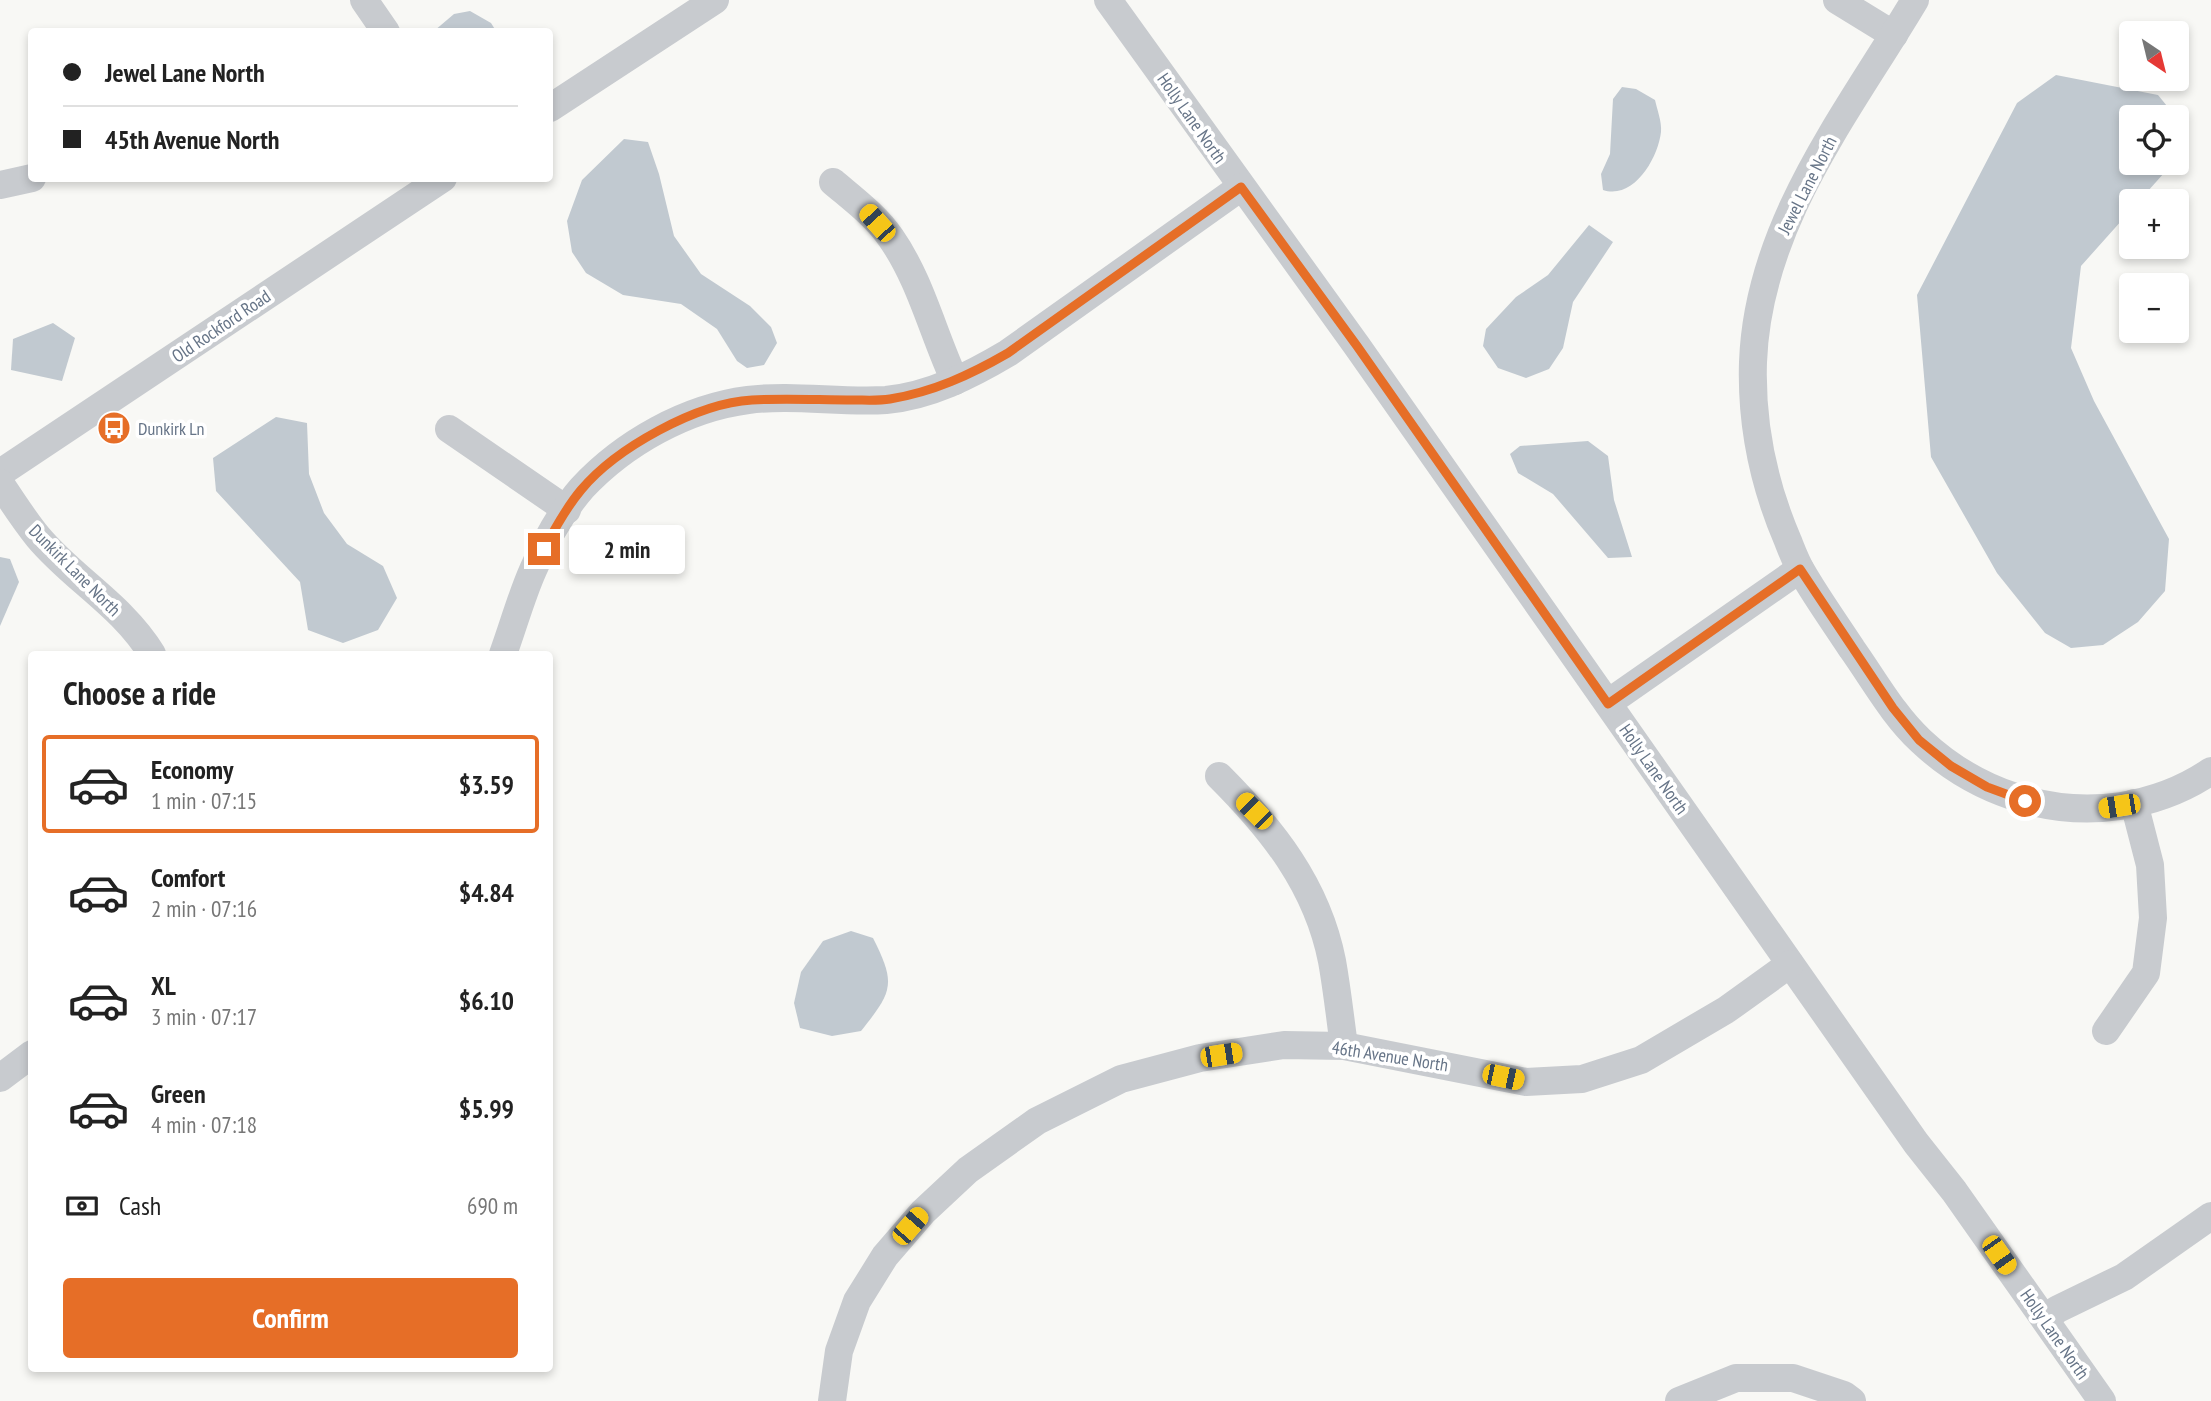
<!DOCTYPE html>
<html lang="en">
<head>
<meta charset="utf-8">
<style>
	:root { --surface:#fff; --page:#f6f6f6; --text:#222; --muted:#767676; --line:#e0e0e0; --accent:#e66e27 }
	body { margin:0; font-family:"PT Sans Narrow",sans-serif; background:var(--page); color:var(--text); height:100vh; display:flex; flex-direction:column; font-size:26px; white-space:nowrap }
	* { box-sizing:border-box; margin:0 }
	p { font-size:23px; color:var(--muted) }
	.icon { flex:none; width:38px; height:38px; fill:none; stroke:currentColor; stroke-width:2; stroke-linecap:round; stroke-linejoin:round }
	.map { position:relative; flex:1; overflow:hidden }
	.side { position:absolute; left:28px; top:651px; width:525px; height:721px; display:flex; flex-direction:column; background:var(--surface); border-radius:7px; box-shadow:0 4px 10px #0003 }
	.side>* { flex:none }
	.banner { position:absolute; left:28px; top:28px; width:525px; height:154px; border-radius:7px; box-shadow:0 4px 10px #0003; display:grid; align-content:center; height:154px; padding:0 35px; background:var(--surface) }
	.needle { width:46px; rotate:145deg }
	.fabs { position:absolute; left:2119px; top:21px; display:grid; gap:14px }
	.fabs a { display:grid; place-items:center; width:70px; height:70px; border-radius:7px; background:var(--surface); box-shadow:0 4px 10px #0003; font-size:35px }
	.end { position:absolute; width:32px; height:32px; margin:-16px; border:9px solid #e66e27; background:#fff; box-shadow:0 0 0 4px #fff }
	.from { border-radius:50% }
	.bubble { position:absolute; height:49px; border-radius:7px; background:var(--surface); box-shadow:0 4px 10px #0003; font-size:23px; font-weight:700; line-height:49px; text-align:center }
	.car { position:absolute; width:21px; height:42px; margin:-21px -10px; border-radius:9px; box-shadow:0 0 5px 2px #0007; background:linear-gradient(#f5c518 24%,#345 0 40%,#f5c518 0 76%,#345 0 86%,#f5c518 0) }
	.banner b { display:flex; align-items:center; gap:24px; height:66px; font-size:26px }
	.banner b+b { border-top:2px solid var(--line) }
	.banner i { width:18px; height:18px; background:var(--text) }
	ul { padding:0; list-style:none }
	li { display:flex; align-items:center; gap:21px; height:98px; margin:0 14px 10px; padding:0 21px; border:4px solid transparent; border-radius:7px }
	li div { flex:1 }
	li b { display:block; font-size:26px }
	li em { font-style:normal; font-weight:700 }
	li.selected { border-color:var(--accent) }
	li>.icon { width:63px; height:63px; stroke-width:1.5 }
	h2 { padding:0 35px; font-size:32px; line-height:84px }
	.pay { display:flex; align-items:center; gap:18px; height:77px; padding:0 35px; font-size:26px }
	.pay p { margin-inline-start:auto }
	.cta { display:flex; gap:14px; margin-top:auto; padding:14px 35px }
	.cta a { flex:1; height:80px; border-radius:7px; background:var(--accent); color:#fff; font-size:28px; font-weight:700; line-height:80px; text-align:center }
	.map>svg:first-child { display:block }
</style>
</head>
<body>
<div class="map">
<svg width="2211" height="1401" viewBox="0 0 2211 1401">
	<rect width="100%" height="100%" fill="#f8f8f5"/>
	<g fill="#c1c9d0">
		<path d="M470,11L491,23L496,31H434L454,14Z"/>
		<path d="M2056,75L2158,95L2176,117H2132V163H2173L2139,201H2132L2131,210L2081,266L2071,348L2094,401L2169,539L2165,591L2138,622L2103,645L2071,648L2045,633L1997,573L1931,457L1917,295L2017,103Z"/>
		<path d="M1622,87L1636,89L1655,100C1657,109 1662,122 1661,132C1658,158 1634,200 1603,190L1601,174L1610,154L1613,99Z"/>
		<path d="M624,139L648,142L659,174L674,236L701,274L750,306L771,327L777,343L764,365L747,368L737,361L717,329L681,304L623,295L586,273L572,252L567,221L582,180Z"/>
		<path d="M1589,225L1613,242L1573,302L1563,348L1549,369L1526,378L1498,368L1483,346L1486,329L1516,297L1548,275Z"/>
		<path d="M53,323L75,338L62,381L11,370L13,339Z"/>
		<path d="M276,417L307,423L309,474L324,513L347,544L383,566L397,598L378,630L343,643L308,630L300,582L216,491L213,458Z"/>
		<path d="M1588,441L1608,456L1614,500L1632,557L1608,558L1553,494L1518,473L1510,454L1520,446Z"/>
		<path d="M0,557L10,559L19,582L0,626Z"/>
		<path d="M851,931L873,938C896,984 893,991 861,1031L832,1036L800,1028L794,1003L801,972L823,941Z"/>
	</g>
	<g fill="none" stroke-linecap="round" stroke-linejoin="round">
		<g stroke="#c8cbcf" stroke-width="28">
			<path d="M364,0L386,32"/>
			<path d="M1108,0L1357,346L1916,1143L1954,1191L2102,1401"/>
			<path d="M1837,0L1894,35"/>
			<path d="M1915,0C1847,114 1758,224 1753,362C1751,424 1763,483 1788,541C1792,551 1796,562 1802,572C1817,598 1835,623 1852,649C1874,680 1893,715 1921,741C1974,791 2048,817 2121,806C2152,801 2185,789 2211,771"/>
			<path d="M550,108L715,0"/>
			<path d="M833,182C853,199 876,216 891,238C921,281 933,334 955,381"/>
			<path d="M0,185L32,178"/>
			<path d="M449,429L567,510"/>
			<path d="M0,473L443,178"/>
			<path d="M0,483C12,501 24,520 38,537C73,579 122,605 152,654"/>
			<path d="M503,654C513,627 521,597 533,570C545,542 562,511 582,488C624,443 686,408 748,400C793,394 840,403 886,400C930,396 971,375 1008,353L1241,187"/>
			<path d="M1608,703L1800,569"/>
			<path d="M1219,776C1272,829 1317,885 1332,961C1337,989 1340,1017 1344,1046"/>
			<path d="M2106,1031L2146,973L2153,918L2150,865L2134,803"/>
			<path d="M0,1078L32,1054"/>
			<path d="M2044,1318L2058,1309L2124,1277L2211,1216"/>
			<path d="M832,1401L839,1351L857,1301L885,1256L923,1212L968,1170L1037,1121L1121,1079L1200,1058L1284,1045L1344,1046L1526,1082L1582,1079L1641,1060L1726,1010L1790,964"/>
			<path d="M1679,1401L1736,1378H1793L1844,1395L1852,1401"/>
		</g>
	</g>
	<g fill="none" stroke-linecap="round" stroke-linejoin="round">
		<path stroke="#e66e27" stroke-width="9" d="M544,549C555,528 566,508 581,490C616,448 697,403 752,400C785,398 819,400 853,400C865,400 878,401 890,399C933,392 970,375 1008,353L1241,187L1357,346L1608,704L1800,569L1893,708L1919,740L1951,766L1987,787L2025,801"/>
	</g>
	<defs>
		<symbol id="bus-disc" viewBox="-11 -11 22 22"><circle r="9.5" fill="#e66e27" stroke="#fff"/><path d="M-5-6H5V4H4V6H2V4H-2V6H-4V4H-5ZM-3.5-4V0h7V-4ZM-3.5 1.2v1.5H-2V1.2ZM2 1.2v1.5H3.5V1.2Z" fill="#fff"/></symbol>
	</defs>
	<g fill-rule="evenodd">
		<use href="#bus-disc" x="95" y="409" width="38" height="38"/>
	</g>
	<g text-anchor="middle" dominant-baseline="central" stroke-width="7" stroke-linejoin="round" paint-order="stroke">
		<g font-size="18" fill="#667487" stroke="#fff">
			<text transform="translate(1192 118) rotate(55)">Holly Lane North</text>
			<text transform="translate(1807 185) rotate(-63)">Jewel Lane North</text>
			<text transform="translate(221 326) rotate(-34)">Old Rockford Road</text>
			<text transform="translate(75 570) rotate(45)">Dunkirk Lane North</text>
			<text transform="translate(1654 769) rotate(55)">Holly Lane North</text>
			<text transform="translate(1390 1056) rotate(9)">46th Avenue North</text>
			<text transform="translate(2055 1334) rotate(55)">Holly Lane North</text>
		</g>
		<g font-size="18" fill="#667487" stroke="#fff" text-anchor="start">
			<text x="138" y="428">Dunkirk Ln</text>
		</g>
	</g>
</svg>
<div class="fabs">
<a><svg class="needle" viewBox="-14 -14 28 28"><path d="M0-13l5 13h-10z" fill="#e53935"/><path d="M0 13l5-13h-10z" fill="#767676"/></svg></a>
<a><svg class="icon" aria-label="locate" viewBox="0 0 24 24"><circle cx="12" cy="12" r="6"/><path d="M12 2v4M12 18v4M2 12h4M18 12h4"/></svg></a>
<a>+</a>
<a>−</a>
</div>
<i class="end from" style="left:2025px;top:801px"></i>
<i class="end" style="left:544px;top:549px"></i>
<div class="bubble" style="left:569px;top:525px;width:116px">2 min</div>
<i class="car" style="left:877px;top:223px;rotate:318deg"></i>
<i class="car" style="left:2119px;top:806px;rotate:261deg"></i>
<i class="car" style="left:1254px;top:811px;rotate:315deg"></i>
<i class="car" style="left:1221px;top:1055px;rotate:81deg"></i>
<i class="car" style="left:1503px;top:1077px;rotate:102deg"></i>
<i class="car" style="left:910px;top:1226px;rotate:41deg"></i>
<i class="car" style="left:1999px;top:1255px;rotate:145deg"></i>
<div class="banner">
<b><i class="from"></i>Jewel Lane North</b>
<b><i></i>45th Avenue North</b>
</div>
<section class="side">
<h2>Choose a ride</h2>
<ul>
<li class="selected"><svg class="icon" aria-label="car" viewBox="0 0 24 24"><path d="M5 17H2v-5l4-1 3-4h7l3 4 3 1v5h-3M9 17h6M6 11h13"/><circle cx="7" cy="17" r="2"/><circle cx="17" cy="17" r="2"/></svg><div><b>Economy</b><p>1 min · 07:15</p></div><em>$3.59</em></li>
<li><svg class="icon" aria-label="car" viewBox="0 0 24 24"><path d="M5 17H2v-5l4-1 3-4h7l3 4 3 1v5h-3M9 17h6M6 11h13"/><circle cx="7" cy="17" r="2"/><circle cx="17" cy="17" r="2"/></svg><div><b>Comfort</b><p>2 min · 07:16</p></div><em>$4.84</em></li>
<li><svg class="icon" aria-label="car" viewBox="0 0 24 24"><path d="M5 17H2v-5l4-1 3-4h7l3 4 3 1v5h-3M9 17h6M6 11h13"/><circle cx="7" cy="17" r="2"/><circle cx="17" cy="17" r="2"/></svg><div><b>XL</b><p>3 min · 07:17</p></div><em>$6.10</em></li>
<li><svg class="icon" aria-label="car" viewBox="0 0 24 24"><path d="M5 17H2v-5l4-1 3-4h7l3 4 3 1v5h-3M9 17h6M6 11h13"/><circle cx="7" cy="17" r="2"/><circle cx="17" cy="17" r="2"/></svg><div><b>Green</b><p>4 min · 07:18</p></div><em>$5.99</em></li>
</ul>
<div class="pay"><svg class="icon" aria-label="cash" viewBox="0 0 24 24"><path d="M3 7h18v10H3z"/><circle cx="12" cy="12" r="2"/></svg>Cash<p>690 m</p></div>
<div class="cta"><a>Confirm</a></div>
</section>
</div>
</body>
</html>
